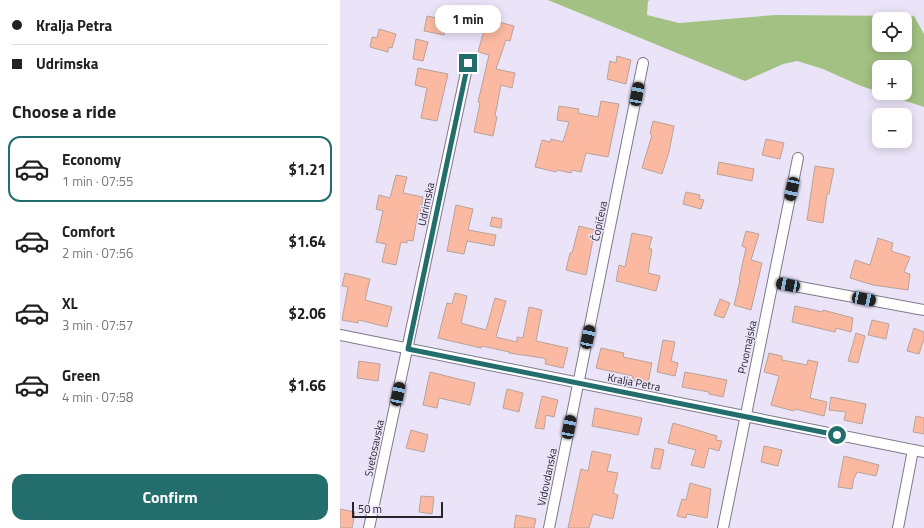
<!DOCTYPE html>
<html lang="en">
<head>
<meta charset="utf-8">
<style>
	:root { --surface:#fff; --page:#f6f6f6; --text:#222; --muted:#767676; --line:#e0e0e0; --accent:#236e6c }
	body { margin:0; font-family:"Titillium Web",sans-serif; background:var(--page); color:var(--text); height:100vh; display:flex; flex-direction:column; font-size:15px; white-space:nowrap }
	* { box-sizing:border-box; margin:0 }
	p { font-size:13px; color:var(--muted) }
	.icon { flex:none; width:22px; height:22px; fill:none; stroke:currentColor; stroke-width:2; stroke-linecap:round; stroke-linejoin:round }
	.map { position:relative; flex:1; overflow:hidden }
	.panel { display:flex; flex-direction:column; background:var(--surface); width:340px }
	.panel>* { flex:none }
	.banner { display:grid; align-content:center; height:88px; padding:0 12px; background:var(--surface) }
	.controls { position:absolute; left:532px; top:12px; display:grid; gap:8px }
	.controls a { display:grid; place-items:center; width:40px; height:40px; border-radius:8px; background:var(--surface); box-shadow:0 2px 10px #0003; font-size:20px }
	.scale { position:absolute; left:12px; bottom:10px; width:91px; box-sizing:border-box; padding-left:4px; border:2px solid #26232b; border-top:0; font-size:11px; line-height:14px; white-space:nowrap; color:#26232b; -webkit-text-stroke:3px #ebe4f8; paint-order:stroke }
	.end { position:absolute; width:18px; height:18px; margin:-9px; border:5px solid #236e6c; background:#fff; box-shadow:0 0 0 2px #fff }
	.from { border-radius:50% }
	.bubble { position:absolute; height:28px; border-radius:12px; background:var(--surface); box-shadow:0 2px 10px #0003; font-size:13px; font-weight:700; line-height:28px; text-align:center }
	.car { position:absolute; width:12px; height:24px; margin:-12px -6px; border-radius:5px; box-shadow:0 0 3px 1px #0007; background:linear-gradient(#222 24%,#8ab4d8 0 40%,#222 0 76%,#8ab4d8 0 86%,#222 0) }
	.banner b { display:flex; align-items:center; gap:14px; height:38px; font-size:15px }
	.banner b+b { border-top:1px solid var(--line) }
	.banner i { width:10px; height:10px; background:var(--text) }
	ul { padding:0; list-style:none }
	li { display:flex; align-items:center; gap:12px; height:66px; margin:0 8px 6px; padding:0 4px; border:2px solid transparent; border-radius:12px }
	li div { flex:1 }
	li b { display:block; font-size:15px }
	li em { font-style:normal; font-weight:700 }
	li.active { border-color:var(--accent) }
	li>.icon { width:36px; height:36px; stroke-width:1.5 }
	h2 { padding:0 12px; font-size:18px; line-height:48px }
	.button { display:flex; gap:8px; margin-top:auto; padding:8px 12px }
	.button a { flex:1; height:46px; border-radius:12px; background:var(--accent); color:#fff; font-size:16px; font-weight:700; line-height:46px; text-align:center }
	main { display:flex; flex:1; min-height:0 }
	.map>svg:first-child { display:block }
</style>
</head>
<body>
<main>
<section class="panel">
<div class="banner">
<b><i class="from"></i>Kralja Petra</b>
<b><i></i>Udrimska</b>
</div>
<h2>Choose a ride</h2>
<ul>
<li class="active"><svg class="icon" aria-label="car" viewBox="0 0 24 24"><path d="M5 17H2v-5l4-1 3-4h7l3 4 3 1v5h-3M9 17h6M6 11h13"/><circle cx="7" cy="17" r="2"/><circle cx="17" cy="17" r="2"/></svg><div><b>Economy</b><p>1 min · 07:55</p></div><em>$1.21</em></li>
<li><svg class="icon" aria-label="car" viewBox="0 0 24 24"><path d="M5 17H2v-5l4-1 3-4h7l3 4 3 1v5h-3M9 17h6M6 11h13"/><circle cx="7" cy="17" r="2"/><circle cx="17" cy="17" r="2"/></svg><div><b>Comfort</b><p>2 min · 07:56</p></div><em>$1.64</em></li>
<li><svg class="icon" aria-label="car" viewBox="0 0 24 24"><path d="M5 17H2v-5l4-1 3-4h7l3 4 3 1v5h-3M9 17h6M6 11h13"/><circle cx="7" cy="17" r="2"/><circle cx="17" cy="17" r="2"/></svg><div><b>XL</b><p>3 min · 07:57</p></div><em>$2.06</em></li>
<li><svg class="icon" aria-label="car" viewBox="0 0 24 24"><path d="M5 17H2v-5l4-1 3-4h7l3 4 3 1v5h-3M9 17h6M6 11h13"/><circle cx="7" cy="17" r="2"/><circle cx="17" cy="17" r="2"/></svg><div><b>Green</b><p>4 min · 07:58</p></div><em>$1.66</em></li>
</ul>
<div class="button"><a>Confirm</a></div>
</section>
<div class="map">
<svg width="584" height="528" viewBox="0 0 584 528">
	<rect width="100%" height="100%" fill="#ebe4f8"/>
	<path fill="#a2c182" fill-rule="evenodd" d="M208,0H310L308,1L307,15L339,23L435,15L574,16L584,34V107L541,93H565V67H539V92L521,86L483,69L457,61L443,64L405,81ZM539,19H565V45H539Z"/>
	<g fill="#fab9a0" stroke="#b8a39a">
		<path d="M87,16L107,20L104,35L84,31Z"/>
		<path d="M147,19L174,26L170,41L166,40L156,69L175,73L172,88L161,85L155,116L157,117L153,136L134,132L140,103L138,102L149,55L138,52Z"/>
		<path d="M39,29L56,34L52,48L49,47L48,52L30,47L32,37L37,38Z"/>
		<path d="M76,39L88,42L83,61L73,59Z"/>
		<path d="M277,56L291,60L286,84L267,79L270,61L276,63Z"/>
		<path d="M78,68L108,74L97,121L81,118L87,88L75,85Z"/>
		<path d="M261,101L279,104L268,157L246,153L241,172L232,170L231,173L217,170L216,172L195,167L202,140L210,142L211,139L223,142L229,122L217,120L219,106L239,109L238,113L258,117Z"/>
		<path d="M313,121L334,126L329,152L322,174L302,168L312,135L310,134Z"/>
		<path d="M426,139L444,143L440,159L422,155Z"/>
		<path d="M379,162L414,169L412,181L377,174Z"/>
		<path d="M475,166L494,169L489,194H487L483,223L467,220Z"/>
		<path d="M56,175L67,177L63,193L83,197L80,214L78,213L73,241L67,240V243L61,242L56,265L42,262L46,244L36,242L43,211L36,209L39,195L50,198Z"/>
		<path d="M346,192L360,195L359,199L364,200L361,209L343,204Z"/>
		<path d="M116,205L133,209L128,230L156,235L154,246L127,241L124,254L107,251Z"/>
		<path d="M152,217L162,219L161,228L150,226Z"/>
		<path d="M239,226L255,230L246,275L226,270L230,253H232Z"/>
		<path d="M406,231L419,234L411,260L422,263L411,310L394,305L400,280H399L406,248L402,246Z"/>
		<path d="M292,233L312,237L309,249H312L308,273L320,276L316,291L276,281L279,265L285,267Z"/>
		<path d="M538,238L553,243L551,251L570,257L564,272L570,274L568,290L533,285L510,278L515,260L530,265Z"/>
		<path d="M5,273L30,279L25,300L52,307L47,327L19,320L18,323L2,320L8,287L2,286Z"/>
		<path d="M115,293L127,296L121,323L146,330L155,298L166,301L156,337L177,342V337L183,338L189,307L202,310L196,341L228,348L223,368L205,364L206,360L203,358L169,353V352L142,346L141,348L98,338L107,303L112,304Z"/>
		<path d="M380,299L390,303L384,318L374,315Z"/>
		<path d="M455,306L483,312V310L513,318L511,332L496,328L495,332L452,322Z"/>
		<path d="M532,320L549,324L546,339L528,335Z"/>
		<path d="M574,328L584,332V339L579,354L567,351Z"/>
		<path d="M516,333L525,336L518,363L508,361Z"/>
		<path d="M323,340L335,342L331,361L338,363L335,376L317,372Z"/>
		<path d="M261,348L284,353L283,357L312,363L308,383L292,380L293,376L256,368Z"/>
		<path d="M429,353L442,356V360L467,365L468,360L478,362L470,398L487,402L484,416L455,409L454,411L431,405L439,376L424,372Z"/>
		<path d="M19,361L40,364L38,381L17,378Z"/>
		<path d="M90,372L135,383L130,405L99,398L97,408L83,405Z"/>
		<path d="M345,372L387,380L383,397L369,394V392L342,387Z"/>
		<path d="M167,389L183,393L179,412L163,408Z"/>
		<path d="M202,396L218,400L214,417L206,415L204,429L195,428Z"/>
		<path d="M491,397L526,404L522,424L504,420L506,412L489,410Z"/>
		<path d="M255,408L302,418L298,435L252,426Z"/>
		<path d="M576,416L584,418V434L573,432Z"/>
		<path d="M333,423L377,436L376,440L382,441L379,451L369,448L364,468L351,465L356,450L328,443Z"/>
		<path d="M71,430L88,435L84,452L66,448Z"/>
		<path d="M424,446L442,450L438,466L421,462Z"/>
		<path d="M315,448L324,450L320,469L311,468Z"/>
		<path d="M252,451L271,455L267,471L278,473L273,493L278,495L273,519L253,514L249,528H228L241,469L248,471Z"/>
		<path d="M504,456L539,465L536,476L517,472L515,477H514L512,489L498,487Z"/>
		<path d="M350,483L371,489L367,518L347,514L346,518L337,516L342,499L346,500Z"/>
		<path d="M81,496L94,497L92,514L79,512Z"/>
		<path d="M0,509L15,512L12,528H0Z"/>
		<path d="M176,515L196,519L194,528H174Z"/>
	</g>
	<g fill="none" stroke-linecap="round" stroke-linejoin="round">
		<defs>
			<g id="street">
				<path d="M433,282L584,310"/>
				<path d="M0,335L584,452"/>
				<path d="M29,528L128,63"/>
				<path d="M209,528L303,63"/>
				<path d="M383,528L458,158"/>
				<path d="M558,528L573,450"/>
			</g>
		</defs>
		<use href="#street" stroke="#7f798b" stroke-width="12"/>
		<use href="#street" stroke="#fff" stroke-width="10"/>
	</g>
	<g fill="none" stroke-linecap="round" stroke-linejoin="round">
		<path stroke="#236e6c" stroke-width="5" d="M128,63L68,349L497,435"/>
	</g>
	<g text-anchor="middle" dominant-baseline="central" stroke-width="3" stroke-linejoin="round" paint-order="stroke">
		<g font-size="11" fill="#26232b" stroke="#ebe4f8">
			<text transform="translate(86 204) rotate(-78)">Udrimska</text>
			<text transform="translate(259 221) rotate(-78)">Ćopićeva</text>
			<text transform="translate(407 347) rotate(-78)">Prvomajska</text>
			<text transform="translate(294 382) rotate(11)">Kralja Petra</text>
			<text transform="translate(34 448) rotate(-78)">Svetosavska</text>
			<text transform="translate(207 477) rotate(-78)">Vidovdanska</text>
		</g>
	</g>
</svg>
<div class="controls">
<a><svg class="icon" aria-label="locate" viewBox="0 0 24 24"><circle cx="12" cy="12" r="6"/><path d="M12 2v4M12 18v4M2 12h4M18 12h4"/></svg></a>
<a>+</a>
<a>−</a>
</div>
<div class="scale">50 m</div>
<i class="end from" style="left:497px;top:435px"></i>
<i class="end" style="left:128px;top:63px"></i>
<div class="bubble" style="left:95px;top:5px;width:66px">1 min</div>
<i class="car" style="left:297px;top:94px;rotate:11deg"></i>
<i class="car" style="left:452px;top:189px;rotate:192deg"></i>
<i class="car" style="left:448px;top:285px;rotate:281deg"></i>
<i class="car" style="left:524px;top:299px;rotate:101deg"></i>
<i class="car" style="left:248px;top:337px;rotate:12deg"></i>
<i class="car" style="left:58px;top:394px;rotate:12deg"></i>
<i class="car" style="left:229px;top:427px;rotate:11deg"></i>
</div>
</main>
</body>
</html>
